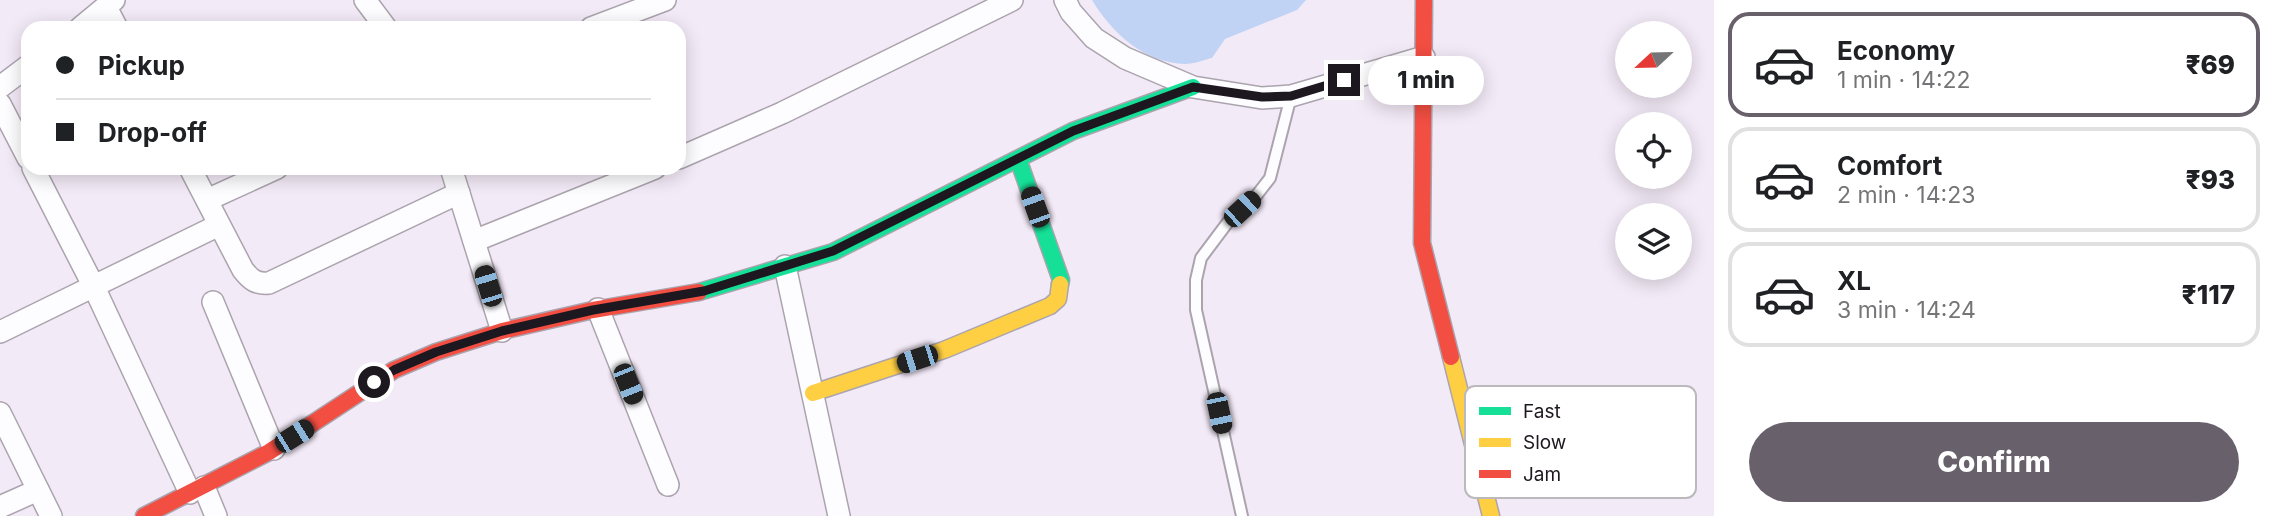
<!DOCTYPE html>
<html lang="en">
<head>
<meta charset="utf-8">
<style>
	:root { --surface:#fff; --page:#f2f2f2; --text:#202124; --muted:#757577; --line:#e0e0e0; --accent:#68616b }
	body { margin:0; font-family:Inter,sans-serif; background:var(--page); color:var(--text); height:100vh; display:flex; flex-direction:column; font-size:26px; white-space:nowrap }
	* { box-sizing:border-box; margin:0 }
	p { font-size:23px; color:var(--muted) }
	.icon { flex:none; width:38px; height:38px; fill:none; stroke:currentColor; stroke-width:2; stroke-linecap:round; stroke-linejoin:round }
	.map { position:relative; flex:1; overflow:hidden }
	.details { display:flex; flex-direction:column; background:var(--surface); width:560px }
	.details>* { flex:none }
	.top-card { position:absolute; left:21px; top:21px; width:665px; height:154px; border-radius:21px; box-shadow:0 4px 18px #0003; display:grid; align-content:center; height:154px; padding:0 35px; background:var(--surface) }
	.needle { width:46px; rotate:248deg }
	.buttons { position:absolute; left:1615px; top:21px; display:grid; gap:14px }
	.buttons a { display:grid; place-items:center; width:77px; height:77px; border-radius:50%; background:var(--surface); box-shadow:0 4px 18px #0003; font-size:35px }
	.end { position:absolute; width:32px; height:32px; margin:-16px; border:9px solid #1d1720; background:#fff; box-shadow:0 0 0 4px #fff }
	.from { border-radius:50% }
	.bubble { position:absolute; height:49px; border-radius:24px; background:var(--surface); box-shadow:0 4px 18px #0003; font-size:23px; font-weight:800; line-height:49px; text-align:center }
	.car { position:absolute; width:21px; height:42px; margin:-21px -10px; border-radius:9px; box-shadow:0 0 5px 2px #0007; background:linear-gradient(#222 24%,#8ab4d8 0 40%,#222 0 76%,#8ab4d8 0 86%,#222 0) }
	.top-card b { display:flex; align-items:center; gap:24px; height:66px; font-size:26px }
	.top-card b+b { border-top:2px solid var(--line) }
	.top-card i { width:18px; height:18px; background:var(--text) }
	ul { padding:12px 0 0; list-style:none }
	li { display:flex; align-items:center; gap:21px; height:105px; margin:0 14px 10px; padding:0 21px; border:4px solid var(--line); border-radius:21px }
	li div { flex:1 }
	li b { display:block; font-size:26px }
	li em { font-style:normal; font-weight:800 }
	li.selected { border-color:var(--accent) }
	li>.icon { width:63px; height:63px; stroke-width:1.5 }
	.button { display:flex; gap:14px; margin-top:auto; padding:14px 35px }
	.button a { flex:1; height:80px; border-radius:42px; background:var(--accent); color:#fff; font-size:28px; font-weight:800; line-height:80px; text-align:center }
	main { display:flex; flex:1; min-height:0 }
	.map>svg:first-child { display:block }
</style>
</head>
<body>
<main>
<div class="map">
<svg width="1714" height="516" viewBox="0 0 1714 516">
	<rect width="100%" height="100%" fill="#f3eaf7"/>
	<path fill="#c1d3f5" d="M1092,0H1306L1297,10L1225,39L1212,58C1204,60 1194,64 1185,64C1144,63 1112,33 1092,0Z"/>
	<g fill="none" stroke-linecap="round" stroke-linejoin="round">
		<defs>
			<path id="lane" d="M1242,516L1196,310V280L1201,258L1228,222L1256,196L1270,178L1291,96"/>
			<g id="street">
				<path d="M365,0L386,28"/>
				<path d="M1065,0L1071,12L1094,38L1125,58L1193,87L1262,98L1291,96L1424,57"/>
				<path d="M106,7L117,28"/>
				<path d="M80,28L114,0"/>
				<path d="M591,28L665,0"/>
				<path d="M0,87L28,66"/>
				<path d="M0,104L28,158"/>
				<path d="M679,158L782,113L1012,0"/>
				<path d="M33,168L94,287L190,493"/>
				<path d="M190,168L243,270C251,280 256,284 269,283L459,193"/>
				<path d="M451,168L502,331"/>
				<path d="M207,200L277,168"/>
				<path d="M474,241L655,168"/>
				<path d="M785,266L839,516"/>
				<path d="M213,302L274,449"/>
				<path d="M598,309L668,485"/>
				<path d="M0,332L219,225"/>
				<path d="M0,413L51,516"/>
				<path d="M204,487L216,516"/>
				<path d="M0,507L38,490"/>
			</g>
			<g id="fast">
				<path d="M1018,159L1061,280L1060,284"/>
				<path d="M699,292L833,252L1073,131L1193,87"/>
			</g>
			<g id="slow">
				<path d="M1451,357L1491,516"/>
				<path d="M813,393L944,350L1050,306L1058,299L1060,284"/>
			</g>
			<g id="jam">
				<path d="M1424,0L1422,243L1451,357"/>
				<path d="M144,516L269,452L394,370L436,352L502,331L593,310L699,292"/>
			</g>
		</defs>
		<use href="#lane" stroke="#aba4ae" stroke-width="14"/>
		<use href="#street" stroke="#aba4ae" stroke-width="24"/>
		<use href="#fast" stroke="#aba4ae" stroke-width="19"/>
		<use href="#slow" stroke="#aba4ae" stroke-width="19"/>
		<use href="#jam" stroke="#aba4ae" stroke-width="19"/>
		<use href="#lane" stroke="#fdfcfe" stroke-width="10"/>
		<use href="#street" stroke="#fdfcfe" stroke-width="21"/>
		<use href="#fast" stroke="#16e098" stroke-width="16"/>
		<use href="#slow" stroke="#ffcf43" stroke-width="16"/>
		<use href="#jam" stroke="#f24e42" stroke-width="16"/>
	</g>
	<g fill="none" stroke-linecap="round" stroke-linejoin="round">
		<path stroke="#1d1720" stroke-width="9" d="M374,382L394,370L436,352L502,331L593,310L704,291L833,251L1073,131L1193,87L1262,97L1291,96L1344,80"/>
	</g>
	<rect x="1465" y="386" width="231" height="112" rx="10" fill="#fff" stroke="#bbb9bc" stroke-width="2"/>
	<rect x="1479" y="407" width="32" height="8" fill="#16e098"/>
	<rect x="1479" y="438" width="32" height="9" fill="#ffcf43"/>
	<rect x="1479" y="470" width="32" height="8" fill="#f24e42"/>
	<g font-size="19" fill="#1d1720">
		<text x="1523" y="418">Fast</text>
		<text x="1523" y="449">Slow</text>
		<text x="1523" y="481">Jam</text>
	</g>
</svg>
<div class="buttons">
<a><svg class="needle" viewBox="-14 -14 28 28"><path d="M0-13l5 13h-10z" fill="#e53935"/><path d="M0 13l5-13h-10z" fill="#757577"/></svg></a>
<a><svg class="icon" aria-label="locate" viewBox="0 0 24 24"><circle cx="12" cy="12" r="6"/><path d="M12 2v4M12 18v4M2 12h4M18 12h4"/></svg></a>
<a><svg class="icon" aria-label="layers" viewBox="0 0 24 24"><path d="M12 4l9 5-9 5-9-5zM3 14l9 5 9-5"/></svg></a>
</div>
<i class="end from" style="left:374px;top:382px"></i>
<i class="end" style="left:1344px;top:80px"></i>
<div class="bubble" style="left:1368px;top:56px;width:116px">1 min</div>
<i class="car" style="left:1035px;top:207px;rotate:340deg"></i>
<i class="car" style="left:1242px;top:209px;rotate:47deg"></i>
<i class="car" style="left:488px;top:286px;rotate:343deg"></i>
<i class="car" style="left:917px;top:359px;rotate:252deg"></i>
<i class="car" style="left:628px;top:384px;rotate:158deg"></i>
<i class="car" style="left:1219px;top:413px;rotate:168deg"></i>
<i class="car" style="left:294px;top:436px;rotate:58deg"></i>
<div class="top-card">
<b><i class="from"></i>Pickup</b>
<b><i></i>Drop-off</b>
</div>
</div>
<section class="details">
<ul>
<li class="selected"><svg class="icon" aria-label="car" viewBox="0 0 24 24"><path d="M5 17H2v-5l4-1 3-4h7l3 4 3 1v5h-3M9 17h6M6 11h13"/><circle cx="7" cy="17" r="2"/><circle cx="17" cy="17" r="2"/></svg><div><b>Economy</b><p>1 min · 14:22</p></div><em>₹69</em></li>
<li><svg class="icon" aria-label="car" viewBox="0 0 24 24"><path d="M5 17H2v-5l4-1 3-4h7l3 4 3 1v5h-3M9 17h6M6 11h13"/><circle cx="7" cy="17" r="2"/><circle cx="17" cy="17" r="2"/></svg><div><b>Comfort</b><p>2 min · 14:23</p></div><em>₹93</em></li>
<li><svg class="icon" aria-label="car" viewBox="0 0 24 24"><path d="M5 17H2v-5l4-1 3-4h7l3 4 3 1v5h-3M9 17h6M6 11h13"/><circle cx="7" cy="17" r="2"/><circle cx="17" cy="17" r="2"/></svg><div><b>XL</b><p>3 min · 14:24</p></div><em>₹117</em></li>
</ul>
<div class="button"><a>Confirm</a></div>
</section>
</main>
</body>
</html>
